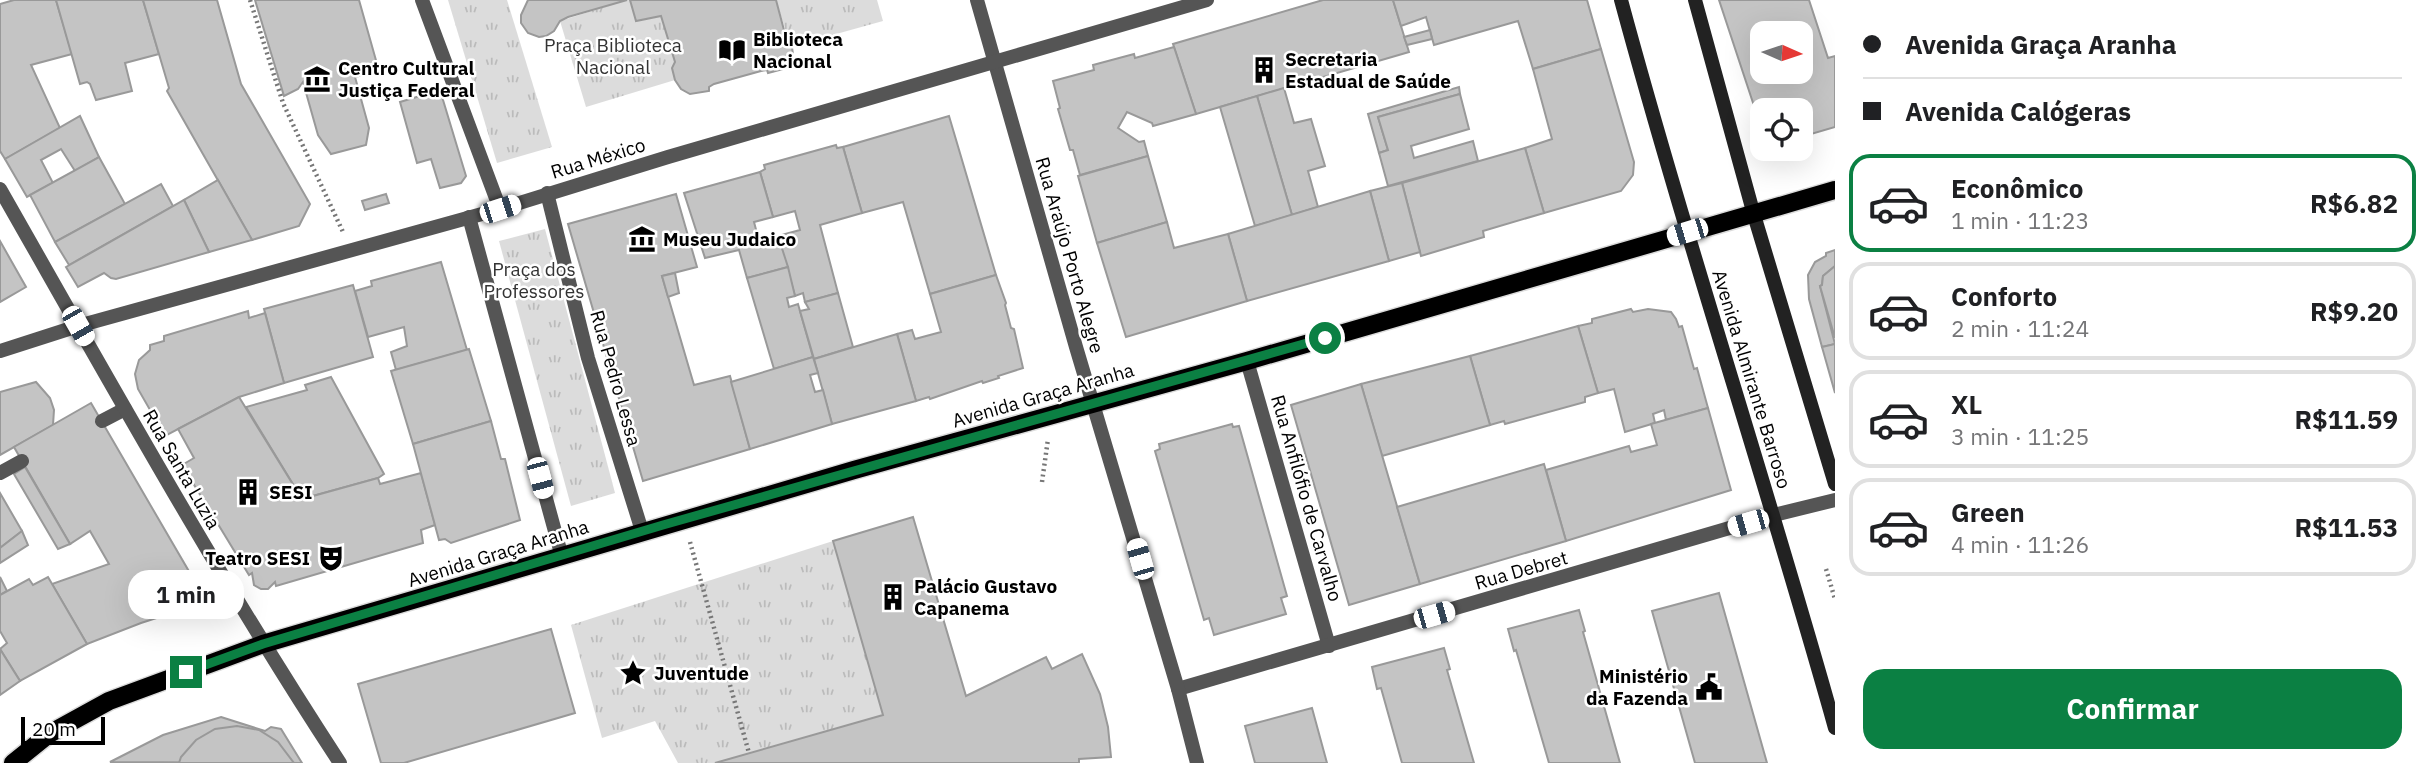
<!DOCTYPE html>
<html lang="pt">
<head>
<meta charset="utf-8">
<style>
	:root { --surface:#fff; --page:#f2f2f2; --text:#202124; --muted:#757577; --line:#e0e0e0; --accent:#0b8043 }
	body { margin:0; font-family:"IBM Plex Sans",sans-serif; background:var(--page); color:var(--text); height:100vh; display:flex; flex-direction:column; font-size:26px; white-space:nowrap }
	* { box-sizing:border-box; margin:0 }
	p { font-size:23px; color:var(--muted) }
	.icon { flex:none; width:38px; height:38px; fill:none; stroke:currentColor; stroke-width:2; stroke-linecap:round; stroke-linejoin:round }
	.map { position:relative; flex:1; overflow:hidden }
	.drawer { display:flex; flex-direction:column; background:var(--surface); width:595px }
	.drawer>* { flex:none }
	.hud { display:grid; align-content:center; height:154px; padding:0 28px; background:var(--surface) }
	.needle { width:46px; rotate:93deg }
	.fabs { position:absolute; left:1750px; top:21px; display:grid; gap:14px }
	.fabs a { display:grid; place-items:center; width:63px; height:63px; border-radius:14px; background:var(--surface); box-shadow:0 7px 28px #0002; font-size:35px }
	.scale { position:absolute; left:21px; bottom:18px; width:84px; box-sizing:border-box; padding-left:7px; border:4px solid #000; border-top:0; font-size:19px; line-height:24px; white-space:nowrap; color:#000; -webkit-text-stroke:5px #fff; paint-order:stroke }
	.end { position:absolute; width:32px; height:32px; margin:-16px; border:9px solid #0b8043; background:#fff; box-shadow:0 0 0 4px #fff }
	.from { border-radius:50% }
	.bubble { position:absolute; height:49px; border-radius:21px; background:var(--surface); box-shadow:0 7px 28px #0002; font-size:23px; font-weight:700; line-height:49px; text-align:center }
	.car { position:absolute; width:21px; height:42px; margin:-21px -10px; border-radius:9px; box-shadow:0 0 5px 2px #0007; background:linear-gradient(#fff 24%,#345 0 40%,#fff 0 76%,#345 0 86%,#fff 0) }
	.hud b { display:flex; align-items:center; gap:24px; height:66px; font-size:26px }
	.hud b+b { border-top:2px solid var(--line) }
	.hud i { width:18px; height:18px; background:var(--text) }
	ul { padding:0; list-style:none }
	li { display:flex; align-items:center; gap:21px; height:98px; margin:0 14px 10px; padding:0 14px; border:4px solid var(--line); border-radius:21px }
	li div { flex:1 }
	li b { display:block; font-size:26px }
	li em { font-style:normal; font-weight:700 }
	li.current { border-color:var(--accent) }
	li>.icon { width:63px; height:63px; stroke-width:1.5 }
	.primary-button { display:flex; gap:14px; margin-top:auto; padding:14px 28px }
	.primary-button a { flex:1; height:80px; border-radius:21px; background:var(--accent); color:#fff; font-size:28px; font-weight:700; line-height:80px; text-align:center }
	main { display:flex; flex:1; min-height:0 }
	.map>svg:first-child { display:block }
</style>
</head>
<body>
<main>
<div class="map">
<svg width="1835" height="763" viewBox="0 0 1835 763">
	<defs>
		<pattern id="grass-tufts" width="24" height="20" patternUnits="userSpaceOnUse" patternTransform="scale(1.75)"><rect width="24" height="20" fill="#dcdcdc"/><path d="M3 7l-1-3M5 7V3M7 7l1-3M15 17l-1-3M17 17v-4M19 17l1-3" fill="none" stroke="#bbb"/></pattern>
	</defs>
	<rect width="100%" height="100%" fill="#fff"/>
	<g fill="url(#grass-tufts)">
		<path d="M448,0H507L552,147L497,163Z"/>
		<path d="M627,0H630L637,21L661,16L675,62L672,69L675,80L586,107L560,21Z"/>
		<path d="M776,0H877L883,21L793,46L790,35H787Z"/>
		<path d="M545,229L615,493L571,506L499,241Z"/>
		<path d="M833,541L883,715L715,763H678L655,721L602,738L571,625Z"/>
	</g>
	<g fill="#c4c4c4" stroke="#999" stroke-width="2" fill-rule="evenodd">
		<path d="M14,0H56L72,54L31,65L60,128L5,159L0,151V4Z"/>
		<path d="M56,0H143L159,54L125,63L132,91L96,100L90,84L87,82L80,84Z"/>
		<path d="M143,0H217L241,84L310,204L299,226L252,240L167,91L169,88Z"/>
		<path d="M255,0H359L379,71L355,77L369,128L366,145L331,154L318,135L303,82L298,89L284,96Z"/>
		<path d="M627,0L568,17L560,21L554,31L546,36L539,37L528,33L521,23V15L528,0Z"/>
		<path d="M630,0H776L784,30L787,35H790L793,54L790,63L783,69L768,73L767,70L761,71L714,84L709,87V91L690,94L681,89L675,80L672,68L675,62L661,16L636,21Z"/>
		<path d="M1323,0H1393L1409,52L1196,114L1173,44Z"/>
		<path d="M1393,0H1587L1601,49L1533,69L1518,21L1434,45L1426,17L1401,26Z"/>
		<path d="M1719,0H1809L1828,58L1835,56V127L1801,137V110H1762V130ZM1762,33H1801V72H1762Z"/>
		<path d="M1430,30L1432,39L1407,45L1404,37Z"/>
		<path d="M1174,47L1196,114L1153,126L1152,123L1127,112L1118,128L1139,142L1144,141L1148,156L1080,175L1073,150H1070L1058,109L1060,108L1053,81L1094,70L1093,65L1134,54L1135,58Z"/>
		<path d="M1601,49L1634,162L1633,175L1621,191L1544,213L1525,148L1552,139L1533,69Z"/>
		<path d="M1459,87L1460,94L1378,117L1388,150L1379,153L1368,114Z"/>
		<path d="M1284,88L1294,123L1311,119L1325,166L1308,171L1318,207L1292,215L1257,96Z"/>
		<path d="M440,90L466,176L461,183L440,188L431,159L417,163L400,102Z"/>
		<path d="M1460,94L1469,129L1411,146L1414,158L1473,141L1478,161L1388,186L1379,153L1388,150L1378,117Z"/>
		<path d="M1257,96L1292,215L1255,226L1220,107Z"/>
		<path d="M80,116L99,157L75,171L61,149L41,160L53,183L27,197L5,159Z"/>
		<path d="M949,116L996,275L930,294L903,202L862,213L843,147Z"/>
		<path d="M836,145L837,148L843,147L862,213L820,225L838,293L805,302L803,293L795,296L778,236L800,230L795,211L773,217L760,172L765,169L764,165Z"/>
		<path d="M1525,148L1544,213L1483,231L1484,237L1421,256L1402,183Z"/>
		<path d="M1148,156L1167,222L1097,243L1078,176Z"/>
		<path d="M99,157L125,204L55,242L30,195Z"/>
		<path d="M760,172L773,217L754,222L759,241L778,236L788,267L747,278L739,250L705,258L684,193Z"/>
		<path d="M218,180L252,240L209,252L184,200Z"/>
		<path d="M1402,183L1420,252L1389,261L1370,191Z"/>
		<path d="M161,184L173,206L69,265L55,242Z"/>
		<path d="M1370,191L1389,261L1247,301L1228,234Z"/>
		<path d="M386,194L389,203L365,210L362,201Z"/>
		<path d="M676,194L697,267L662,276L694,385L730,376L750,449L643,481L568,224Z"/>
		<path d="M184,200L209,252L116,279L111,278L104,273L78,287L66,267Z"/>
		<path d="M1167,222L1174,248L1228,234L1247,301L1126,337L1097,243Z"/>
		<path d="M0,241L26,287L0,302Z"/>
		<path d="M1835,250V266L1823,276L1822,285L1820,286L1835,344L1822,347L1809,299L1808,275L1815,262L1826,256V253Z"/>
		<path d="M441,262L467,350L396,370L391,352L407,346L404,327L368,337L355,291L372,286L371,281Z"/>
		<path d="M1835,266V338L1820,286L1822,285L1823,276Z"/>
		<path d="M788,267L795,296L787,298L789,307L798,304L813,357L774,369L747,278Z"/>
		<path d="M675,273L679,293L668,297L662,276Z"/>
		<path d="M996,275L1006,303L1005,305L1011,328L1014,329L1023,368L998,376L999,378L983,383L982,381L930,399L929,397L916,401L897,334L912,330L915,339L941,332L930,294Z"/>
		<path d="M353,285L373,357L284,383L264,309Z"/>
		<path d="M838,293L853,347L814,359L800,311L809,309L805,302Z"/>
		<path d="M1631,309L1633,312L1648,309L1671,312L1676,319L1679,327L1682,326L1694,369L1697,368L1708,408L1666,420L1664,410L1653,414L1655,423L1625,432L1614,389L1598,393L1578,326L1592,323V319Z"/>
		<path d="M248,311L249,318L265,313L284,383L239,397L165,436L138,389L135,374L139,360L150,350V345L164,341V336Z"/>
		<path d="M1578,326L1598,393L1585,397V402L1505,424L1504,421L1490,425L1470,356Z"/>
		<path d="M897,334L916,401L832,424L814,359Z"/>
		<path d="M1835,344V393L1822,347Z"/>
		<path d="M469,349L491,421L413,444L391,371Z"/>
		<path d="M1470,356L1490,425L1382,456L1361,384Z"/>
		<path d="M813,357L818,373L810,375L815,392L823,390L832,424L750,449L731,382Z"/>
		<path d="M331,377L384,474L378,478L302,499L246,407L307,390L305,385Z"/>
		<path d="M36,382L50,398L54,410L53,425L0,455V392Z"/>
		<path d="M1361,384L1420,584L1349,605L1291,405Z"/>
		<path d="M239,397L302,499L378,478L380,484L421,473L435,525L421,530L423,543L276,586L275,582L268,589H261L254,585L252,573L249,575L182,465L194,458L178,429Z"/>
		<path d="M91,403L194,580L197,591L194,601L188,608L141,623L87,644L52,584L109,564L90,531L70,544L14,447Z"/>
		<path d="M1708,408L1731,490L1566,541L1546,470L1629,446L1631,452L1657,445L1651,424Z"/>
		<path d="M491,421L501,459H505L520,520L451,543L445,539L439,540L413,444Z"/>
		<path d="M1232,424L1233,427L1239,426L1287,596L1281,598L1286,614L1214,635L1209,618L1204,620L1155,451L1160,449L1159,444Z"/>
		<path d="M1544,464L1566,541L1420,584L1397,507Z"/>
		<path d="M25,467L70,544L58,549L14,474Z"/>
		<path d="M0,493L22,531L0,548Z"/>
		<path d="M913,517L966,696L1046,657L1052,669L1082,654L1100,694L1108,727L1111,757L1079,759V763H715L883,715L833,541Z"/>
		<path d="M22,531L28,545L0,563V548Z"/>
		<path d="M0,577L7,591L0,595Z"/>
		<path d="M48,577L87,644L20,681L0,649L7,643L0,631V595L29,579L33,585Z"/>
		<path d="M1719,593L1767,763H1695L1652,611Z"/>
		<path d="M1579,610L1585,631L1583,632L1620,763H1549L1516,650L1514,651L1508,629Z"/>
		<path d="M551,629L575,713L404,763H381L358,684Z"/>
		<path d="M1444,648L1450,669L1447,670L1474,763H1402L1381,688L1377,689L1372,667Z"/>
		<path d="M0,649L20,681L0,695Z"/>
		<path d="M1312,708L1327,763H1255L1245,726Z"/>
		<path d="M221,717L265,731L271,727L281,729L302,763L110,762L163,735Z"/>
		<path d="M237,726L259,730L278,742L294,763H179L181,757L196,740L215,729Z"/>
	</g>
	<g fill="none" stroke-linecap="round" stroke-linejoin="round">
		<defs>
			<path id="primary" d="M13,763L49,734L109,701L263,644L854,470L1247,361L1835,190"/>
		</defs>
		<use href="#primary" stroke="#dbdbdb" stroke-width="21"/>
		<g stroke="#777" stroke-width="4.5" stroke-dasharray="2 3.5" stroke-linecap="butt">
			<path d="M250,0L283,103L343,232"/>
			<path d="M1042,482L1048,439"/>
			<path d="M690,542L749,753"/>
			<path d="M1826,569L1835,599"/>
		</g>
		<g stroke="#555" stroke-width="14">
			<path d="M547,193L588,358L642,531"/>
			<path d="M469,217L562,557"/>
			<path d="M102,421L125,409"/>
			<path d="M0,473L22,461"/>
		</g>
		<path stroke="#555" stroke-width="14" d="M422,0L500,209"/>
		<g stroke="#555" stroke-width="14">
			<path d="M1247,361L1329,646"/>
			<path d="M1178,689L1774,515L1835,500"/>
		</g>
		<g stroke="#555" stroke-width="14">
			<path d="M977,0L1076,347L1178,689L1197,763"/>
			<path d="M0,189C110,382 218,577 340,763"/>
			<path d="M0,351L78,326L500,209L668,157L1207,0"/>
		</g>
		<g stroke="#222" stroke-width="14">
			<path d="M1621,0C1687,244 1767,485 1835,728"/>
			<path d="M1695,0L1754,215L1835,484"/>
		</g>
		<use href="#primary" stroke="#000" stroke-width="18"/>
	</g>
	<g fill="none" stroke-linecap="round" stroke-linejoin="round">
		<path stroke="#0b8043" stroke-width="9" d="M186,672L263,644L663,525L1325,338"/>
	</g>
	<defs>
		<symbol id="library-bare" viewBox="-9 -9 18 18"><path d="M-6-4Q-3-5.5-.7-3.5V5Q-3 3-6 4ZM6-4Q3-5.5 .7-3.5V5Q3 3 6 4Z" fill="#000" stroke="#fff" stroke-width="2.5" paint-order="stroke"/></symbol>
		<symbol id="building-bare" viewBox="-9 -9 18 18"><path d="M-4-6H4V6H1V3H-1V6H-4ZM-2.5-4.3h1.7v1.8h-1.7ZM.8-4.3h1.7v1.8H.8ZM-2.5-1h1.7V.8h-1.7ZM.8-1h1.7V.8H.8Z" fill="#000" stroke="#fff" stroke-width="2.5" paint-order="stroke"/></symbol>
		<symbol id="museum-bare" viewBox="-9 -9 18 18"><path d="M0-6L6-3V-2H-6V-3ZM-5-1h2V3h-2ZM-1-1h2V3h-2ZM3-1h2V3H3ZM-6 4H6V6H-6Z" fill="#000" stroke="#fff" stroke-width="2.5" paint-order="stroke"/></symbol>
		<symbol id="theatre-bare" viewBox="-9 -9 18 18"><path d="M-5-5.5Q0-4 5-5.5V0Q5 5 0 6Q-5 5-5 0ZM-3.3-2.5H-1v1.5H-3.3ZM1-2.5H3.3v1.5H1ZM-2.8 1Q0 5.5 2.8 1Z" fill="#000" stroke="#fff" stroke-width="2.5" paint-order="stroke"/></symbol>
		<symbol id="sight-bare" viewBox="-9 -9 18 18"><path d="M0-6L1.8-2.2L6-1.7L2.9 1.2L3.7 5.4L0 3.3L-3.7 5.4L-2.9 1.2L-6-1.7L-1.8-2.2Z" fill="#000" stroke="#fff" stroke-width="2.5" paint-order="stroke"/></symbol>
		<symbol id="civic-bare" viewBox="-9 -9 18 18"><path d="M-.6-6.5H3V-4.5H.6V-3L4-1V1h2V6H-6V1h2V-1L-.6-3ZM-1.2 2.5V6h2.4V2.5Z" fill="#000" stroke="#fff" stroke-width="2.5" paint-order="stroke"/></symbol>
	</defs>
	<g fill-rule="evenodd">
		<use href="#library-bare" x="713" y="31" width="38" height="38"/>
		<use href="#building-bare" x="1245" y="51" width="38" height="38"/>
		<use href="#museum-bare" x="298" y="60" width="38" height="38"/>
		<use href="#museum-bare" x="623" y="220" width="38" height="38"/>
		<use href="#building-bare" x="229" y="473" width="38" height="38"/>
		<use href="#theatre-bare" x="312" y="539" width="38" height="38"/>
		<use href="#building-bare" x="874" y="578" width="38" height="38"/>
		<use href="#sight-bare" x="614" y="654" width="38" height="38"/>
		<use href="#civic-bare" x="1690" y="668" width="38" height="38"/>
	</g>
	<g text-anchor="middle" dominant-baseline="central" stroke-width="5" stroke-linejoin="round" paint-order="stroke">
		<g font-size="19" font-weight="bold" fill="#000" stroke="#fff" text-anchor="start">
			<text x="753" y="39">Biblioteca<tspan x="753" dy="22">Nacional</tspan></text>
			<text x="1285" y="59">Secretaria<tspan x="1285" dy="22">Estadual de Saúde</tspan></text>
			<text x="338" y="68">Centro Cultural<tspan x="338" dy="22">Justiça Federal</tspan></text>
			<text x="663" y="239">Museu Judaico</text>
			<text x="269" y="492">SESI</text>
			<text x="310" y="558" text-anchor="end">Teatro SESI</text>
			<text x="914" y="586">Palácio Gustavo<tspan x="914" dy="22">Capanema</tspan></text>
			<text x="654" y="673">Juventude</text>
			<text x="1688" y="676" text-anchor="end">Ministério<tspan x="1688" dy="22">da Fazenda</tspan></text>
		</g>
		<g font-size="19" fill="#333" stroke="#fff">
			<text x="613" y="45">Praça Biblioteca<tspan x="613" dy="22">Nacional</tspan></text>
			<text x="534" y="269">Praça dos<tspan x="534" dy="22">Professores</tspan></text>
		</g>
		<g font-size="19" fill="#000" stroke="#fff">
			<text transform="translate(598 158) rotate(-17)">Rua México</text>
			<text transform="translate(1070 255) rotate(74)">Rua Araújo Porto Alegre</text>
			<text transform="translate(616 378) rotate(74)">Rua Pedro Lessa</text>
			<text transform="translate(1752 379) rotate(73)">Avenida Almirante Barroso</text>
			<text transform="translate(1043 395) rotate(-16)">Avenida Graça Aranha</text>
			<text transform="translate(182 469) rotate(60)">Rua Santa Luzia</text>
			<text transform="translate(1307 498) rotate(74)">Rua Anfilófio de Carvalho</text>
			<text transform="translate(498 553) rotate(-17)">Avenida Graça Aranha</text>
			<text transform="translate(1521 570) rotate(-16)">Rua Debret</text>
		</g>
	</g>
</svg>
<div class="fabs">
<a><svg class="needle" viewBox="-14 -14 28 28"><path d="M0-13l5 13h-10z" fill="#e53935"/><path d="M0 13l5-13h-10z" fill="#757577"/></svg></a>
<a><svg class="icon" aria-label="locate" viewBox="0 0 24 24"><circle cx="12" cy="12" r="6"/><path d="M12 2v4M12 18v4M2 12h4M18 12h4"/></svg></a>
</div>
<div class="scale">20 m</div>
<i class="end from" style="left:1325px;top:338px"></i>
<i class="end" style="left:186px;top:672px"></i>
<div class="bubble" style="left:128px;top:570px;width:116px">1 min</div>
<i class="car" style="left:500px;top:209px;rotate:72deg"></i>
<i class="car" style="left:1687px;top:232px;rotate:253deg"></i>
<i class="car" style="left:78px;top:326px;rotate:150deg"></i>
<i class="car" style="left:540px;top:478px;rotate:165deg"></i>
<i class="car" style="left:1748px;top:523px;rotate:254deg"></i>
<i class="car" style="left:1140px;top:559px;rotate:344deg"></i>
<i class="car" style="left:1434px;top:615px;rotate:74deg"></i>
</div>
<section class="drawer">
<div class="hud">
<b><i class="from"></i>Avenida Graça Aranha</b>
<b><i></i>Avenida Calógeras</b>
</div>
<ul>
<li class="current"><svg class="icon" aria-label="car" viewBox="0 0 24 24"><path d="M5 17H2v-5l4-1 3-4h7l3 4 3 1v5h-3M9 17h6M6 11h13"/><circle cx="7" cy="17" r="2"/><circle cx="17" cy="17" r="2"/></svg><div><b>Econômico</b><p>1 min · 11:23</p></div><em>R$6.82</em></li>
<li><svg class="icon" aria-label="car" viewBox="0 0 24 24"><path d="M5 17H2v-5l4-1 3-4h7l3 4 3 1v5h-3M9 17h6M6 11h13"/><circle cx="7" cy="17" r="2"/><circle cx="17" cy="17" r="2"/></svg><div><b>Conforto</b><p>2 min · 11:24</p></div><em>R$9.20</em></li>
<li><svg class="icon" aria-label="car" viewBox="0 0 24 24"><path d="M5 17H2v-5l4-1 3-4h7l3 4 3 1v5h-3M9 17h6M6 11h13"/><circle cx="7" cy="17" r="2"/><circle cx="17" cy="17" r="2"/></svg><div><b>XL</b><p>3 min · 11:25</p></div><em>R$11.59</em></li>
<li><svg class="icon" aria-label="car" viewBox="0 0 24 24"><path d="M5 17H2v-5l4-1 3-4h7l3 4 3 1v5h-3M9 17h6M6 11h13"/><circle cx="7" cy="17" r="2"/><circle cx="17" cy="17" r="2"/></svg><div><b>Green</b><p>4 min · 11:26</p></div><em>R$11.53</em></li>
</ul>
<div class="primary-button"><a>Confirmar</a></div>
</section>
</main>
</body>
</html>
